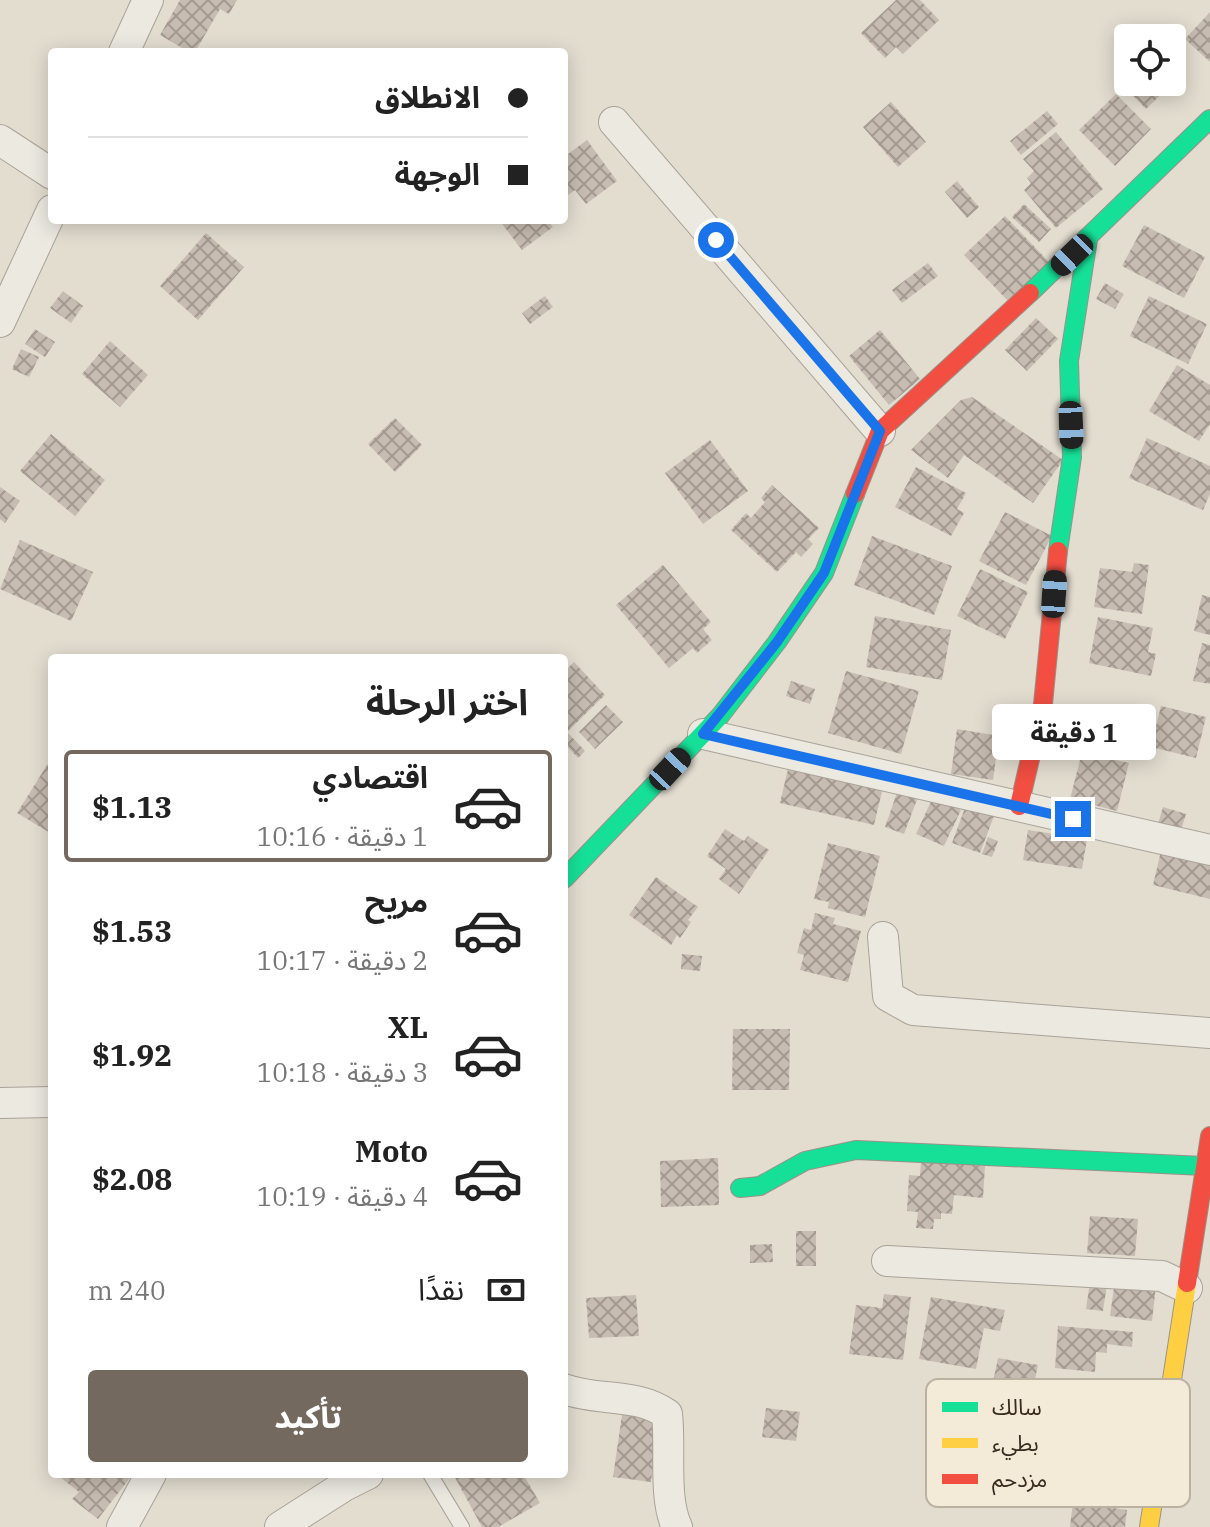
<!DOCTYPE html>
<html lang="ar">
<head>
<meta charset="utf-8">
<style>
	:root { --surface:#fff; --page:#f6f6f6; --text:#222; --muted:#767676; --line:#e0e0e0; --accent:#74695e }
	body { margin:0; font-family:"IBM Plex Serif","Noto Sans Arabic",serif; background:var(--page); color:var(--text); direction:rtl; height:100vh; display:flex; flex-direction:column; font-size:30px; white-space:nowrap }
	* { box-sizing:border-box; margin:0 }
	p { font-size:26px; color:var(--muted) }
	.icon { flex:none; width:44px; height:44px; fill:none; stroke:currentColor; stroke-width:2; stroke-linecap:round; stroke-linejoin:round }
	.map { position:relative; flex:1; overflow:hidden; direction:ltr }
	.details { position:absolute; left:48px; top:654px; width:520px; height:824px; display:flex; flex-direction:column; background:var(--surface); border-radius:8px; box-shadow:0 4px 20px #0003; direction:rtl }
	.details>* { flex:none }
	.top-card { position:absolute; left:48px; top:48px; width:520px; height:176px; border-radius:8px; box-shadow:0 4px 20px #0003; direction:rtl; display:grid; align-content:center; height:176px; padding:0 40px; background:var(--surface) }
	.tools { position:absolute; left:1114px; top:24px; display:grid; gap:16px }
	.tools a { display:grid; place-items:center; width:72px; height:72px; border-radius:8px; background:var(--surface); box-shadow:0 4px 20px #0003; font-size:40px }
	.end { position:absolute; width:36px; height:36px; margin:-18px; border:10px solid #1a73e8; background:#fff; box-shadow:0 0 0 4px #fff }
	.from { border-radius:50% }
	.bubble { position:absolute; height:56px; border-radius:8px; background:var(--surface); box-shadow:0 4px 20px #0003; font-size:26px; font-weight:700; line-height:56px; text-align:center; direction:rtl }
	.car { position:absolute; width:24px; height:48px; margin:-24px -12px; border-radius:10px; box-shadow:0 0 6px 2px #0007; background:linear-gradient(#222 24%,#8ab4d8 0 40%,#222 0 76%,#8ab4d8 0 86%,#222 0) }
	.top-card b { display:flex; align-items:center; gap:28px; height:76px; font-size:30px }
	.top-card b+b { border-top:2px solid var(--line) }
	.top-card i { width:20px; height:20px; background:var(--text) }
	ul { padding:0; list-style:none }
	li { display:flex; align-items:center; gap:24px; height:112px; margin:0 16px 12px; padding:0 24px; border:4px solid transparent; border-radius:8px }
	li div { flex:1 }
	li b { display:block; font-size:30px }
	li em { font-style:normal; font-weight:700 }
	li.selected { border-color:var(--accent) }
	li>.icon { width:72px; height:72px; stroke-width:1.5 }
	h2 { padding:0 40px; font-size:36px; line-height:96px }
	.pay { display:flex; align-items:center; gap:20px; height:88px; padding:0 40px; font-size:30px }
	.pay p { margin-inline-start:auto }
	.action { display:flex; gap:16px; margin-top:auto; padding:16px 40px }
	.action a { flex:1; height:92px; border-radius:8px; background:var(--accent); color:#fff; font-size:32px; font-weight:700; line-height:92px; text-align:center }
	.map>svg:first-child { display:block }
</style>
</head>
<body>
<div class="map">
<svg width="1210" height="1527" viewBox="0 0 1210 1527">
	<defs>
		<pattern id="building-cross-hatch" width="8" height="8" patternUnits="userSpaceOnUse" patternTransform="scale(2)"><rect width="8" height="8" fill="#c7bcb1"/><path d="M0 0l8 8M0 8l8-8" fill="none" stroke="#a39990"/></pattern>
	</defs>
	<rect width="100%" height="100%" fill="#e3ddd0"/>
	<g fill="url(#building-cross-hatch)">
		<path d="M180,0H237L229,14L220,9L195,52H189L160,35Z"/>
		<path d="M896,0H920L939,20L903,54L896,47L885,58L861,33Z"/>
		<path d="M1210,12V62L1185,39Z"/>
		<path d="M1172,62L1183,73L1146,109L1115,77L1128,64V82H1172Z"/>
		<path d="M1116,94L1151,129L1115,166L1079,130Z"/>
		<path d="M891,102L926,142L898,167L863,127Z"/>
		<path d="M1047,111L1058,124L1021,155L1010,141Z"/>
		<path d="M1056,132L1103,189L1056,228L1024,190L1031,183L1027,178L1034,171L1023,159Z"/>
		<path d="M587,140L617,181L586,204L575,190L564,198V157Z"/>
		<path d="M957,181L979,207L967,218L945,192Z"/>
		<path d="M1024,204L1051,229L1039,242L1012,217Z"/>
		<path d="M1005,216L1050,263L1009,302L964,255Z"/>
		<path d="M499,220H547L553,227L522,250Z"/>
		<path d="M1144,225L1205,257L1184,298L1122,266Z"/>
		<path d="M206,233L244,267L198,320L160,286Z"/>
		<path d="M928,263L938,276L902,303L892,290Z"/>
		<path d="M1105,283L1124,294L1115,309L1096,299Z"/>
		<path d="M63,291L83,306L71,323L50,308Z"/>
		<path d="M545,296L553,307L530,324L522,313Z"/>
		<path d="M1149,296L1207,324L1188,364L1130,336Z"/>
		<path d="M1036,318L1058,339L1027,371L1005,350Z"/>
		<path d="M35,329L55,342L45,357L25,344Z"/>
		<path d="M880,330L920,379L889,405L849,356Z"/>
		<path d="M110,341L148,375L120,407L82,374Z"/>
		<path d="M21,349L39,357L29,377L12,369Z"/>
		<path d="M1177,365L1210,385V424L1199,441L1149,411Z"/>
		<path d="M972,397L1063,460L1033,503L964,455L948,478L911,450L961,400Z"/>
		<path d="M395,418L422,445L395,472L368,444Z"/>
		<path d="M51,434L105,480L75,516L20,471Z"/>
		<path d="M1147,438L1210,466V494L1203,510L1129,478Z"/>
		<path d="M710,440L748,491L703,524L665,473Z"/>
		<path d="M916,467L966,493L957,509L964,513L951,536L895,507Z"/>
		<path d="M772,485L819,528L808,539L813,544L801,557L796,552L777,572L731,530L746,513L751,518L765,502L761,498Z"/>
		<path d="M0,487L20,501L5,523L0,519Z"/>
		<path d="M1005,512L1052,536L1026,585L979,561Z"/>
		<path d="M872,536L952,566L934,615L854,585Z"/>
		<path d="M20,540L93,572L71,621L0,589Z"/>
		<path d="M1134,563L1149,565L1142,614L1094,607L1100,568L1132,572Z"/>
		<path d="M663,565L711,622L703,629L712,640L697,653L693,648L669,668L616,605Z"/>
		<path d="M980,569L1028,592L1005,639L957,616Z"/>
		<path d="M1202,595L1210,597V635L1194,631Z"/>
		<path d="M875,616L951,630L942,680L866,667Z"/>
		<path d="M1098,617L1153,628L1148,652L1156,654L1151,676L1089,663Z"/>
		<path d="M1202,643L1210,645V684L1193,681Z"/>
		<path d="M574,662L605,695L567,732L585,751L578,758L564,743V672Z"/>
		<path d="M846,671L919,691L901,754L828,733Z"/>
		<path d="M791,681L815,689L810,704L786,696Z"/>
		<path d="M606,705L623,722L595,749L579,732Z"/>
		<path d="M1161,706L1206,717L1196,758L1151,747Z"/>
		<path d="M957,729L999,736L993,780L951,774Z"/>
		<path d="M1082,752L1129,763L1117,811L1070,799Z"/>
		<path d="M791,756L885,779L874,825L780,803Z"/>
		<path d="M49,762L52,764V834L17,813Z"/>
		<path d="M898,790L918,797L904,834L885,827Z"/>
		<path d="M933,797L961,810L944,846L916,834Z"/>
		<path d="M966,805L994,816L980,853L952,843Z"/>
		<path d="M1163,807L1186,814L1181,830L1158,824Z"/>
		<path d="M725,829L744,841L748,836L769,850L739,894L719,879L726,869L707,856Z"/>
		<path d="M1028,830L1087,839L1082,869L1023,860Z"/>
		<path d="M988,837L998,841L992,857L982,854Z"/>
		<path d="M828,843L880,856L865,917L828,908L829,902L814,899Z"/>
		<path d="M1162,847L1210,858V899L1153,885Z"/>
		<path d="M656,877L698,907L688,920L691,922L680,938L677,935L671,945L629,915Z"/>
		<path d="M815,913L835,918L833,924L861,931L848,982L800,970L804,955L797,953L804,928L811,930Z"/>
		<path d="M682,954L702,956L700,971L681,969Z"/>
		<path d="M733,1029H790L789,1090H732Z"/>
		<path d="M718,1158L719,1205L661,1207L660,1161Z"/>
		<path d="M921,1161L985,1166L983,1198L954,1195L952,1214L941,1213V1219H934L933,1229L916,1228L918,1212L907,1211L909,1175L920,1176Z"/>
		<path d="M1090,1216L1138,1219L1135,1256L1087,1253Z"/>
		<rect x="796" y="1231" width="20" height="35"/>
		<path d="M772,1244L773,1262L750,1263V1245Z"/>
		<path d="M1115,1280L1156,1285L1152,1321L1110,1316Z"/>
		<path d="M1090,1282L1107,1284L1103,1311L1086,1309Z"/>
		<path d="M884,1294L911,1297L903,1360L849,1354L856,1305L882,1308Z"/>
		<path d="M636,1295L639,1336L589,1338L586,1298Z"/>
		<path d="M931,1297L1005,1310L1000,1331L984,1328L976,1369L919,1359Z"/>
		<path d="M1058,1326L1133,1332L1132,1347L1107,1344V1353L1096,1352L1095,1372L1055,1368Z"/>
		<path d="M998,1358L1038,1365L1033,1389L993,1382Z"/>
		<path d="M623,1408L660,1412L651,1482L613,1477Z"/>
		<path d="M766,1408L800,1412L796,1441L762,1437Z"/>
		<path d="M56,1474H133L98,1519L72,1499L79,1492Z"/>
		<path d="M453,1474H523L540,1503L498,1527H482Z"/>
		<path d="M1073,1502L1127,1510L1125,1527H1070Z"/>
	</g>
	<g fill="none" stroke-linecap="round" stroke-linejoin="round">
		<defs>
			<path id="lane" d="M430,1474L462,1527"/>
			<g id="street">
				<path d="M124,52L148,0"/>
				<path d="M614,122L880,431"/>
				<path d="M0,140L52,174"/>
				<path d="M0,322L52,210"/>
				<path d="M703,734L1210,850"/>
				<path d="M883,937L888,996L913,1010L1210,1033"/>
				<path d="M0,1103L52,1102"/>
				<path d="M887,1261L1162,1276L1187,1288"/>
				<path d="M564,1389C600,1402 635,1392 667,1414C671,1447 663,1498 677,1527"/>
				<path d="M122,1527L151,1474"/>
				<path d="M280,1527L344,1486L368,1474"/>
			</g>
			<g id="fast">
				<path d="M1030,293L1210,119"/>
				<path d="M1058,551L1072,457L1069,361L1088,239"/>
				<path d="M564,879L720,716L777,642L824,573L855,494"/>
				<path d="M740,1188L760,1186L805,1161L856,1150L1204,1166"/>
			</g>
			<path id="slow" d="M1149,1527L1187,1283"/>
			<g id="jam">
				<path d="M855,494L880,431L1030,293"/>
				<path d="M1019,806L1043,704L1058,551"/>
				<path d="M1187,1283L1210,1136"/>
			</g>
		</defs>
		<use href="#lane" stroke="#a9a298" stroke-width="16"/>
		<use href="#street" stroke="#a9a298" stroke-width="32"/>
		<use href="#fast" stroke="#989288" stroke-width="20"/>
		<use href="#slow" stroke="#989288" stroke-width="20"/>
		<use href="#jam" stroke="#989288" stroke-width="20"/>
		<use href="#lane" stroke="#ece9e1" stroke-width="14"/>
		<use href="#street" stroke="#ece9e1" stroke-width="30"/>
		<use href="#fast" stroke="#16e098" stroke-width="18"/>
		<use href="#slow" stroke="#ffcf43" stroke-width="18"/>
		<use href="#jam" stroke="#f24e42" stroke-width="18"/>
	</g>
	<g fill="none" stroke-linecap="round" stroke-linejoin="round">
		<path stroke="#1a73e8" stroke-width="10" d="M716,240L880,431L824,573L777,642L703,734L1073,819"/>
	</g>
	<rect x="926" y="1379" width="264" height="128" rx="12" fill="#f3ebd7" stroke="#bbb1a0" stroke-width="2"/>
	<rect x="942" y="1402" width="36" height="10" fill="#16e098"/>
	<rect x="942" y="1438" width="36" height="10" fill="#ffcf43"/>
	<rect x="942" y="1474" width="36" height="10" fill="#f24e42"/>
	<g font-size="22" fill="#382b21">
		<text x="992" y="1415">سالك</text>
		<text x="992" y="1451">بطيء</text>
		<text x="992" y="1487">مزدحم</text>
	</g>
</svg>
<div class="tools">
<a><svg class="icon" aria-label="locate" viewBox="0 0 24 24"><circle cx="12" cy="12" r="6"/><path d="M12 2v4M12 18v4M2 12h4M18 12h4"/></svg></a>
</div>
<i class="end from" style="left:716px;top:240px"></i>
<i class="end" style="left:1073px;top:819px"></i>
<div class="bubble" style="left:992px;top:704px;width:164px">1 دقيقة</div>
<i class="car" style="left:1072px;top:255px;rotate:226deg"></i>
<i class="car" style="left:1071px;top:425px;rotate:178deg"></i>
<i class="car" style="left:1054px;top:594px;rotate:4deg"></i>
<i class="car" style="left:670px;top:769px;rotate:43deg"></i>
<div class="top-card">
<b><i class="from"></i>الانطلاق</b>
<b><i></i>الوجهة</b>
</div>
<section class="details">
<h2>اختر الرحلة</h2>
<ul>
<li class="selected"><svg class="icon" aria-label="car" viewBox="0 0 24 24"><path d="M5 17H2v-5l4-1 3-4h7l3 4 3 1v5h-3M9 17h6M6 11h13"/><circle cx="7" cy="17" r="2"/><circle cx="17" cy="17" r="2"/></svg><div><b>اقتصادي</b><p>1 دقيقة · 10:16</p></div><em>$1.13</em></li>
<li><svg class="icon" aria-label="car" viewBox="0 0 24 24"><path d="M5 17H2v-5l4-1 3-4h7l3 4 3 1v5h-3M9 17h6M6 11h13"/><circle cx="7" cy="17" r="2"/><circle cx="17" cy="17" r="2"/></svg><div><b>مريح</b><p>2 دقيقة · 10:17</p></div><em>$1.53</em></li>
<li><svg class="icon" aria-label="car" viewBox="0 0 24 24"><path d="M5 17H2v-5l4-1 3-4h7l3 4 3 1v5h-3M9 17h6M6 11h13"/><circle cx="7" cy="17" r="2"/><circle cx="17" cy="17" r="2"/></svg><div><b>XL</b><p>3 دقيقة · 10:18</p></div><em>$1.92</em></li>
<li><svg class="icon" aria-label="car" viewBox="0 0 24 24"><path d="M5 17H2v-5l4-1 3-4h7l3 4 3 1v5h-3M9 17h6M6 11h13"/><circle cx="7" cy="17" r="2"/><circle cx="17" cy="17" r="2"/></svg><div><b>Moto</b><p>4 دقيقة · 10:19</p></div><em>$2.08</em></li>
</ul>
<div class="pay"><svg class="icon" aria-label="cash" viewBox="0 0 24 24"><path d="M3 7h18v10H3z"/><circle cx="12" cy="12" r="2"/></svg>نقدًا<p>240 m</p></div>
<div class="action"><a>تأكيد</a></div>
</section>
</div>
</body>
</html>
